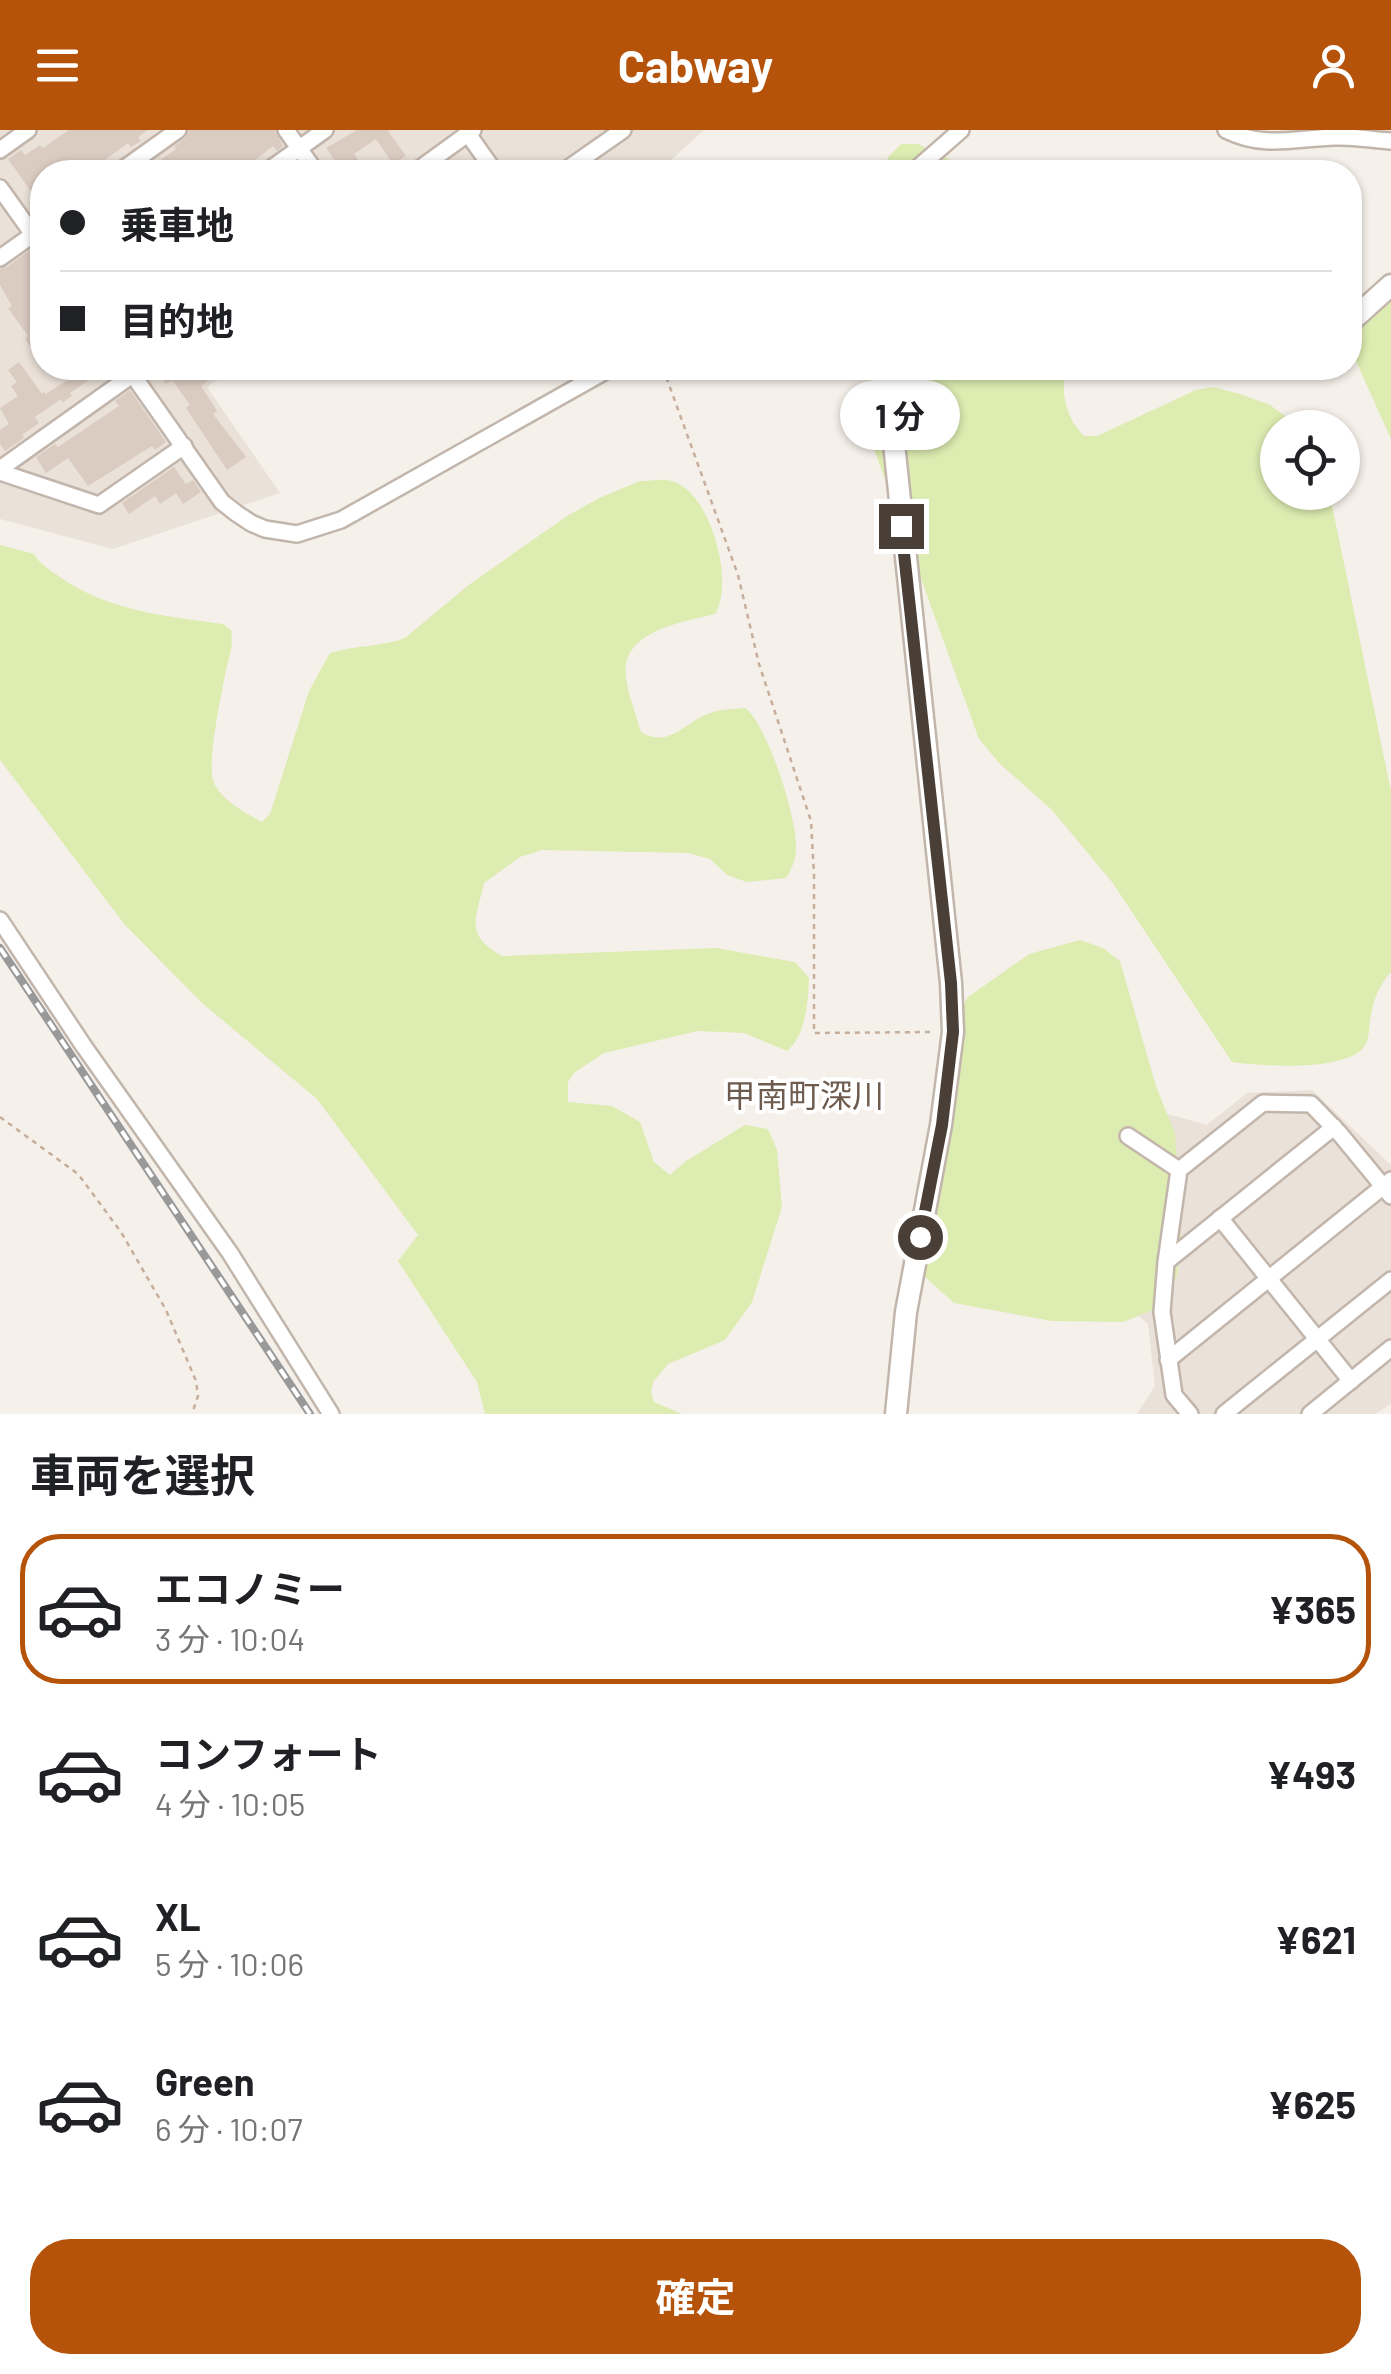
<!DOCTYPE html>
<html lang="ja">
<head>
<meta charset="utf-8">
<style>
	:root { --surface:#fff; --page:#f2f2f2; --text:#202124; --muted:#757577; --line:#e0e0e0; --accent:#b45309 }
	body { margin:0; font-family:Barlow,"Noto Sans JP",sans-serif; background:var(--page); color:var(--text); height:100vh; display:flex; flex-direction:column; font-size:38px; white-space:nowrap }
	* { box-sizing:border-box; margin:0 }
	p { font-size:32px; color:var(--muted) }
	.icon { flex:none; width:55px; height:55px; fill:none; stroke:currentColor; stroke-width:2; stroke-linecap:round; stroke-linejoin:round }
	.map { position:relative; height:1284px; overflow:hidden }
	.side { display:flex; flex-direction:column; background:var(--surface); flex:1 }
	.side>* { flex:none }
	.banner { position:absolute; left:30px; top:30px; width:1332px; height:220px; border-radius:40px; box-shadow:0 2px 8px #0004; display:grid; align-content:center; height:220px; padding:0 30px; background:var(--surface) }
	.tools { position:absolute; left:1260px; top:280px; display:grid; gap:20px }
	.tools a { display:grid; place-items:center; width:100px; height:100px; border-radius:50%; background:var(--surface); box-shadow:0 2px 8px #0004; font-size:50px }
	.end { position:absolute; width:45px; height:45px; margin:-22px; border:12px solid #4a3f37; background:#fff; box-shadow:0 0 0 5px #fff }
	.from { border-radius:50% }
	.bubble { position:absolute; height:70px; border-radius:35px; background:var(--surface); box-shadow:0 2px 8px #0004; font-size:32px; font-weight:700; line-height:70px; text-align:center }
	.banner b { display:flex; align-items:center; gap:35px; height:95px; font-size:38px }
	.banner b+b { border-top:2px solid var(--line) }
	.banner i { width:25px; height:25px; background:var(--text) }
	ul { padding:0; list-style:none }
	li { display:flex; align-items:center; gap:30px; height:150px; margin:0 20px 15px; padding:0 10px; border:5px solid transparent; border-radius:40px }
	li div { flex:1 }
	li b { display:block; font-size:38px }
	li em { font-style:normal; font-weight:700 }
	li.selected { border-color:var(--accent) }
	li>.icon { width:90px; height:90px; stroke-width:1.5 }
	h2 { padding:0 30px; font-size:45px; line-height:120px }
	.cta { display:flex; gap:20px; margin-top:auto; padding:20px 30px }
	.cta a { flex:1; height:115px; border-radius:40px; background:var(--accent); color:#fff; font-size:40px; font-weight:700; line-height:115px; text-align:center }
	header { display:flex; justify-content:space-between; align-items:center; height:130px; padding:0 30px; background:var(--accent); color:#fff; font-size:45px; font-weight:700 }
	.map>svg:first-child { display:block }
</style>
</head>
<body>
<header><svg class="icon" aria-label="menu" viewBox="0 0 24 24"><path d="M4 6h16M4 12h16M4 18h16"/></svg>Cabway<svg class="icon" aria-label="person" viewBox="0 0 24 24"><circle cx="12" cy="8" r="4"/><path d="M4 21q1-7 8-7t8 7"/></svg></header>
<div class="map">
<svg width="1391" height="1284" viewBox="0 0 1391 1284">
	<rect width="100%" height="100%" fill="#f6f0ea"/>
	<g fill="#eae1d8">
		<path d="M0,0H704L658,42H42V238H235L207,257L280,363L113,419L0,389Z"/>
		<path d="M1312,960L1391,1035V1274L1375,1284H1137L1155,1256L1148,1194L1123,1172L1104,966L1207,995L1247,963Z"/>
	</g>
	<g fill="#ddecb1">
		<path d="M901,14H918L974,42H884L888,27Z"/>
		<path d="M1391,164V309L1355,229L1350,197Z"/>
		<path d="M865,238H1066C1060,263 1066,288 1084,306H1097L1196,260L1213,257L1240,264L1270,275L1297,295L1298,297L1278,298V362L1327,363L1333,380L1391,661V842C1379,855 1372,873 1370,891C1369,897 1369,908 1366,914C1350,943 1261,936 1232,932L1112,752L1052,680L999,633L979,609L871,311Z"/>
		<path d="M640,351C649,351 663,348 672,351C711,362 735,453 715,484C683,492 620,501 626,547C628,565 636,584 641,602C670,620 687,589 713,582C723,579 735,579 745,578C767,593 798,691 796,718C796,729 792,739 786,748L747,752L727,745L710,729L688,723L542,720L520,727L484,753C476,789 464,805 502,826L716,818L795,832L809,848C808,872 806,905 787,921L744,903L698,901L604,923L574,943L568,952V972L612,976L640,992L654,1032L670,1045L686,1031L745,995L768,999L777,1020L782,1077L752,1172L725,1210L668,1234L653,1252L651,1262L654,1272L682,1284H485L477,1252L398,1131L418,1105L317,969L202,873L125,795L0,630V415L34,424C40,434 48,439 57,445C107,481 164,486 223,494L231,500C234,516 228,530 225,545C221,567 206,636 214,653C223,672 245,682 262,692L270,684L309,561L330,523C355,515 383,517 405,508L470,454L567,386L599,368Z"/>
		<path d="M1080,810L1103,818L1120,831L1156,956L1175,1004L1181,1108L1177,1146L1163,1176L1123,1192L1052,1191L954,1173L924,1146L914,1109L954,890L968,867L1029,824Z"/>
	</g>
	<g fill="#dbccc2">
		<path d="M69,0H148L138,7L141,11L131,17L128,13L91,40L87,34L76,42H42V77L8,29L21,20L25,25L40,15L43,18Z"/>
		<path d="M189,0H275L283,16L277,21L273,16L240,42H152L162,36L159,31L176,19L174,17L185,8Z"/>
		<path d="M357,0H390L388,1L406,26L393,34L376,9L354,24L367,42H343L326,18Z"/>
		<path d="M30,120L42,130L37,134L42,142V215L34,221L25,209L28,206L8,178L12,176L0,155V139L7,137Z"/>
		<path d="M19,232L42,264L44,262L46,264L86,238H106L70,263L72,266L63,272L61,269L35,287L39,293L22,305L24,308L5,321L0,314V300L9,294L0,278L18,266L11,256L17,252L8,240Z"/>
		<path d="M154,238H200L209,250L201,256L217,281L213,284L246,327L227,340L186,278L190,275L172,250L166,254Z"/>
		<path d="M130,260L166,312L155,320L152,316L88,356L68,328L46,343L36,327L55,314L58,317L119,276L115,271Z"/>
		<path d="M174,337L186,354L193,350L201,362L183,374L176,363L160,374L155,366L129,384L122,373Z"/>
	</g>
	<g fill="none" stroke-linecap="round" stroke-linejoin="round">
		<defs>
			<g id="minor">
				<path d="M286,0L316,42"/>
				<path d="M1226,0C1264,19 1295,8 1335,7C1354,6 1373,10 1391,11"/>
				<path d="M468,4L495,42"/>
				<path d="M0,20L28,0"/>
				<path d="M119,42L178,0"/>
				<path d="M266,42L325,0"/>
				<path d="M415,42L473,0"/>
				<path d="M563,42L623,0"/>
				<path d="M913,42L961,0"/>
				<path d="M0,58L42,117"/>
				<path d="M0,128L42,98"/>
				<path d="M128,238L222,372L236,383L251,393L265,399L297,404L341,390L611,238"/>
				<path d="M0,339L142,238"/>
				<path d="M0,342L99,375L184,316"/>
				<path d="M0,790L83,915L230,1123L331,1284"/>
				<path d="M1128,1006L1179,1040"/>
				<path d="M1220,1088L1351,1251"/>
				<path d="M1166,1132L1334,997"/>
				<path d="M1168,1230L1391,1050"/>
				<path d="M1190,1284L1174,1265L1162,1182L1166,1132L1179,1040L1263,973L1311,974L1340,1004L1391,1066"/>
				<path d="M1224,1284L1391,1150"/>
				<path d="M1310,1284L1391,1218"/>
			</g>
			<g id="tertiary">
				<path d="M1350,192L1391,155"/>
				<path d="M886,238L951,853L953,902L941,995L906,1182L896,1284"/>
			</g>
		</defs>
		<use href="#minor" stroke="#c2b6ac" stroke-width="20"/>
		<use href="#tertiary" stroke="#c2b6ac" stroke-width="25"/>
		<g stroke="#c5ae9c" stroke-width="2.5" stroke-dasharray="5 5" stroke-linecap="butt">
			<path d="M554,238L562,242L567,238"/>
			<path d="M663,238L738,445L759,534L811,691L814,744V903L933,902"/>
			<path d="M0,987L78,1044L121,1102L166,1180L196,1251L198,1266L192,1284"/>
		</g>
		<use href="#minor" stroke="#fff" stroke-width="15"/>
		<use href="#tertiary" stroke="#fff" stroke-width="20"/>
		<defs>
			<path id="rail" d="M0,818L310,1284"/>
		</defs>
		<use href="#rail" stroke="#999" stroke-width="8"/>
		<use href="#rail" stroke="#fff" stroke-width="4" stroke-dasharray="11" stroke-linecap="butt"/>
	</g>
	<g fill="none" stroke-linecap="round" stroke-linejoin="round">
		<path stroke="#4a3f37" stroke-width="12" d="M901,396L951,853L953,902L942,995L920,1107"/>
	</g>
	<g text-anchor="middle" dominant-baseline="central" stroke-width="8" stroke-linejoin="round" paint-order="stroke">
		<g font-size="32" fill="#6e5b4e" stroke="#fff">
			<text x="804" y="964">甲南町深川</text>
		</g>
	</g>
</svg>
<div class="tools">
<a><svg class="icon" aria-label="locate" viewBox="0 0 24 24"><circle cx="12" cy="12" r="6"/><path d="M12 2v4M12 18v4M2 12h4M18 12h4"/></svg></a>
</div>
<i class="end from" style="left:920px;top:1107px"></i>
<i class="end" style="left:901px;top:396px"></i>
<div class="bubble" style="left:840px;top:250px;width:120px">1 分</div>
<div class="banner">
<b><i class="from"></i>乗車地</b>
<b><i></i>目的地</b>
</div>
</div>
<section class="side">
<h2>車両を選択</h2>
<ul>
<li class="selected"><svg class="icon" aria-label="car" viewBox="0 0 24 24"><path d="M5 17H2v-5l4-1 3-4h7l3 4 3 1v5h-3M9 17h6M6 11h13"/><circle cx="7" cy="17" r="2"/><circle cx="17" cy="17" r="2"/></svg><div><b>エコノミー</b><p>3 分 · 10:04</p></div><em>¥365</em></li>
<li><svg class="icon" aria-label="car" viewBox="0 0 24 24"><path d="M5 17H2v-5l4-1 3-4h7l3 4 3 1v5h-3M9 17h6M6 11h13"/><circle cx="7" cy="17" r="2"/><circle cx="17" cy="17" r="2"/></svg><div><b>コンフォート</b><p>4 分 · 10:05</p></div><em>¥493</em></li>
<li><svg class="icon" aria-label="car" viewBox="0 0 24 24"><path d="M5 17H2v-5l4-1 3-4h7l3 4 3 1v5h-3M9 17h6M6 11h13"/><circle cx="7" cy="17" r="2"/><circle cx="17" cy="17" r="2"/></svg><div><b>XL</b><p>5 分 · 10:06</p></div><em>¥621</em></li>
<li><svg class="icon" aria-label="car" viewBox="0 0 24 24"><path d="M5 17H2v-5l4-1 3-4h7l3 4 3 1v5h-3M9 17h6M6 11h13"/><circle cx="7" cy="17" r="2"/><circle cx="17" cy="17" r="2"/></svg><div><b>Green</b><p>6 分 · 10:07</p></div><em>¥625</em></li>
</ul>
<div class="cta"><a>確定</a></div>
</section>
</body>
</html>
